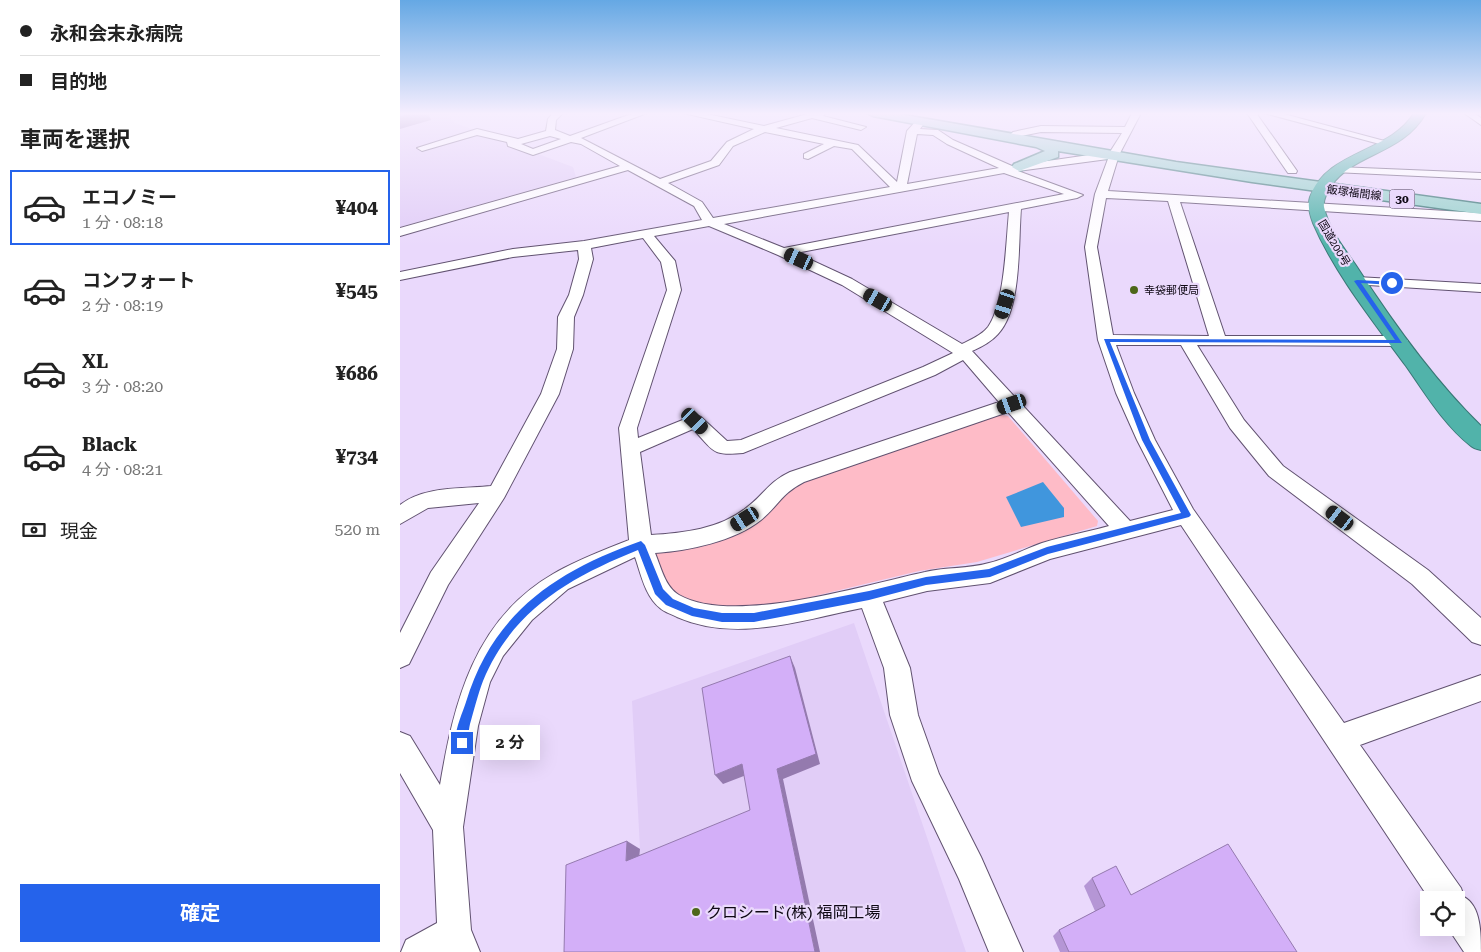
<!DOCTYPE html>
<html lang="ja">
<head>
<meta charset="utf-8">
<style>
	:root { --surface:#fff; --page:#f2f2f2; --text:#222; --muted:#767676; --line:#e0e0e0; --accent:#2563eb }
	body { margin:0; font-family:"Roboto Serif","Noto Sans JP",serif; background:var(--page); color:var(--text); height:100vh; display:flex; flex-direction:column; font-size:19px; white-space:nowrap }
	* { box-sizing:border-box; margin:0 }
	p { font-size:16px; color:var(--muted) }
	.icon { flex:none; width:28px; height:28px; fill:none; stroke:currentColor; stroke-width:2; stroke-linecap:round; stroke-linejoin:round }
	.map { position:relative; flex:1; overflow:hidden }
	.side { display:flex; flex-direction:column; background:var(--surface); width:400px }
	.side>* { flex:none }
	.guide { display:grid; align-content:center; height:110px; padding:0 20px; background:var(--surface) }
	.buttons { position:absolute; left:1020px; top:891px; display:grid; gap:10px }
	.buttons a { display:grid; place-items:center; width:45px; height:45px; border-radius:0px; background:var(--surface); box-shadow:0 5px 20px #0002; font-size:25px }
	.end { position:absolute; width:22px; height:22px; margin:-11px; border:6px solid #2563eb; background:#fff; box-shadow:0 0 0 2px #fff }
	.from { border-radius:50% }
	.bubble { position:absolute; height:35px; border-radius:0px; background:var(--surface); box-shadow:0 5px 20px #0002; font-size:16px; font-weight:700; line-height:35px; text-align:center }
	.car { position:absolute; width:15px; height:30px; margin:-15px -8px; border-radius:6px; box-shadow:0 0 4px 1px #0007; background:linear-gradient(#222 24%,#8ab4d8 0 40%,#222 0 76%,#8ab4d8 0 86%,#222 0) }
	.guide b { display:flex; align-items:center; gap:18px; height:48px; font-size:19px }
	.guide b+b { border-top:1px solid var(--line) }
	.guide i { width:12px; height:12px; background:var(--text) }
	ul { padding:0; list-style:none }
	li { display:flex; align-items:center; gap:15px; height:75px; margin:0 10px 8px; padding:0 10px; border:2px solid transparent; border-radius:0px }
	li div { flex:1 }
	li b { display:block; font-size:19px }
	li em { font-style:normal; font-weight:700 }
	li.current { border-color:var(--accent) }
	li>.icon { width:45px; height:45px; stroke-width:1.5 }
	h2 { padding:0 20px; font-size:22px; line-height:60px }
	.pay { display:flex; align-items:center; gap:12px; height:55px; padding:0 20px; font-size:19px }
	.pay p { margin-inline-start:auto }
	.action { display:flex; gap:10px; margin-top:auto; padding:10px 20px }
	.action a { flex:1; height:58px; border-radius:0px; background:var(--accent); color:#fff; font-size:20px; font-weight:700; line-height:58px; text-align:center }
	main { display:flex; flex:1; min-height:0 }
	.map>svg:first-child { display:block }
</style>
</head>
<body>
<main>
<section class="side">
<div class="guide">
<b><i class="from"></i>永和会末永病院</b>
<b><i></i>目的地</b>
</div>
<h2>車両を選択</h2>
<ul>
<li class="current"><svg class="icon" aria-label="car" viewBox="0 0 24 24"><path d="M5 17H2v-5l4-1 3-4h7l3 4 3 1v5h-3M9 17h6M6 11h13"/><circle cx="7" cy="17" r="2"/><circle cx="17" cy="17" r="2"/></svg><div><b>エコノミー</b><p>1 分 · 08:18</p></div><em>¥404</em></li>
<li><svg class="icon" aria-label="car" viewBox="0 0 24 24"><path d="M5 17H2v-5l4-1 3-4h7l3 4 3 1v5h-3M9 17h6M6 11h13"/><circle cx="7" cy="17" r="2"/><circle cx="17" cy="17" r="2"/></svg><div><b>コンフォート</b><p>2 分 · 08:19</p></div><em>¥545</em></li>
<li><svg class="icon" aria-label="car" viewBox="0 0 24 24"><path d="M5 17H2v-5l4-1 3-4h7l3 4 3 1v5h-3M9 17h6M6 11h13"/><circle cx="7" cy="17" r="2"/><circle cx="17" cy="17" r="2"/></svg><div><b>XL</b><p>3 分 · 08:20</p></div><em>¥686</em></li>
<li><svg class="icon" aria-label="car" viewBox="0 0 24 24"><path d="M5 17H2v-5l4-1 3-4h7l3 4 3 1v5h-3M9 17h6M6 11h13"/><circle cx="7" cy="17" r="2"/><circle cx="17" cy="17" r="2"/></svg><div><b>Black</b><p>4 分 · 08:21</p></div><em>¥734</em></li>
</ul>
<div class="pay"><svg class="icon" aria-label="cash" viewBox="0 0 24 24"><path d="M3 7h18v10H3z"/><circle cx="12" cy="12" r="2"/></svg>現金<p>520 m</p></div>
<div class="action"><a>確定</a></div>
</section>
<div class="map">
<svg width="1081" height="952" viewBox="0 0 1081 952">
	<rect width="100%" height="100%" fill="#ead9fc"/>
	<g fill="#e1cdf7">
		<path d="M0,113H46L55,123L173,167L176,177L0,227Z"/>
		<path d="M454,623L566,952H180V872L240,848L232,701Z"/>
	</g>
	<path fill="#febbc7" d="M596,414L608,416L698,521L697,526L577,562L519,571L365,608L309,606L281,596L268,586L252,550L289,547L383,488Z"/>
	<path fill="#4096dd" d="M643,482L664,508V517L621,527L606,497Z"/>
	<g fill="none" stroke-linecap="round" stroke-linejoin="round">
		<defs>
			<g id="minor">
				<path d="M153,113H163L156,120L155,130L170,136L234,113H247L181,138L260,179L311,161L327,142L354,129L283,113H302L364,126L411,113H426L423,116L466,127L461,130L412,118L376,128L458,145L497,182L507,131L517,120L525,122L520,129L538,130L553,140L612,166L710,152L722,133L641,132L616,137L611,134L613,132L641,126L725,127L732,113H741L719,155L708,191L1081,213V221L780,202L825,336H1000L1008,341L1000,346L797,345L844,420L883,466L1028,570L1081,618V645L1072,642L1012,584L869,476L830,428L781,345H716L734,393L755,440L793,509L944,723L1081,675V701L960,745L1061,888L1064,897C1081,906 1081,934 1081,952H1064L1048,928H1056V900H1030L781,525L650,559L590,583L527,591L483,602L510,668L518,715L539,774L581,857L623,952H589L559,879L512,781L490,715L484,668L462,608C402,620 336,643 277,617C272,614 264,612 260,608C245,596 241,574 235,557L168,589L132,620L103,656L90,682L78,726L63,827L71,930L80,952H1L6,940L37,923L33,830L0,773V732L10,736L40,785C54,702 74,620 153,574C177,560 204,550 229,540L219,428L267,290L261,262L243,238L191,248L193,259L183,295L174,317L173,349L159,394L104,498L48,585L9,664L0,668V633L31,572L79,503L28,508L0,524V505C24,486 61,489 91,486L141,394L157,349L158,317L169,295L179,259L178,250L113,257L0,280V272L113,249L184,241L302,220L294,206L228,170L0,236V228L220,166L181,144L171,142L133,155L108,146L107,142L77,135L22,151L17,148L77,129L118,139L146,131L148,119ZM365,132L424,144L404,154V158L408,159L434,146L452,149L490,187L313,218L302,202L268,183L319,165L333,146ZM517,134L533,135L547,144L599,168L507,184ZM150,136L161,139L133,149L121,144ZM708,159L695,194L685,247L698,340L716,393L737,440L773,510L730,521L572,351C581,347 591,342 598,334C622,309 618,243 621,209L677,198L683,195L618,171ZM604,173L664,194L384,248L324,224ZM706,198L768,201L809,336L713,335L697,247ZM609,212C606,241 605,303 588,327C582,335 570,340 562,344L452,279L396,253ZM309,226L378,255L442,285L553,353L523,367L341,440L327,441L301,417L295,415L238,438L237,428L281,290L275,261L254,236ZM563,360L599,402L390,472C368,482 364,495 346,508C320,529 283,533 251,535L240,452L293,429C314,451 311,456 343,453L535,375ZM608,412L709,526C687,532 664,536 642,543C625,549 607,559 589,563C568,569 546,567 525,572C464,585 334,626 279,595C265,587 261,567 255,553C288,551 335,541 361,520C378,506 382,493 404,482Z"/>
				<path d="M847,113H856L897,171L896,173H888Z"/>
				<path d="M864,113H880L992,143L987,146Z"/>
				<path d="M1064,113H1074L1081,118V125Z"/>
				<path d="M938,167L1081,173V179L934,172V168Z"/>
				<path d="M957,277L1081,284V292L952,284L950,281L952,278Z"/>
			</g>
			<path id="major" d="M467,113H493L776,162L1081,204V214L852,182L658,151V157L619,171L612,167L614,164L645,151L636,147L473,116Z"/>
			<path id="highway" d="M1014,113H1026C1002,155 955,152 931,186C927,192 923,200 924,207C928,228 943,247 955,264C991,320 1033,379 1081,426V450C1077,449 1073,448 1071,446C1044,425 1025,393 1006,366C973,321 935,274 913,223C910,215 907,206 910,197C927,150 990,153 1014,113Z"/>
		</defs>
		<use href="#minor" stroke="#615270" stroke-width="2"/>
		<use href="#major" stroke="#3a7776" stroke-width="3"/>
		<use href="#highway" stroke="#3a7776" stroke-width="2"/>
		<use href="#minor" fill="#fff" fill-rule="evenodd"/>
		<use href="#major" fill="#97d1cc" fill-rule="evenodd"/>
		<use href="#highway" fill="#51b3aa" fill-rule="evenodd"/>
	</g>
	<path fill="#b596d5" d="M692,878L731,895L897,952H660L653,936L659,930L695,911L684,886Z"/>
	<g fill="#947aae">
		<path d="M12,113H28L31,120L0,129V117Z"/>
		<path d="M390,656L395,668L420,764L383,779L420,952H415L377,769Z"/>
		<path d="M342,764L349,774L323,784L315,775Z"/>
		<path d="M227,841L240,849L238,868L226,861Z"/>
	</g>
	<g fill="#d3aff8" stroke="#947aae">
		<path d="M0,113H12L0,117Z"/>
		<path d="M390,656L416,754L377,769L415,952H164L166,865L227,841L226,861L350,810L342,764L315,775L302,688Z"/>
		<path d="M828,844L897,952H669L659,930L705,906L692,878L716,866L731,895Z"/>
	</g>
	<linearGradient id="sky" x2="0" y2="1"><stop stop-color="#65a8e4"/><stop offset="0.46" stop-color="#f6eefe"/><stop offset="1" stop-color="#f6eefe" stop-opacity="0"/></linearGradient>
	<rect width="1081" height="247" fill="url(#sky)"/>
	<path fill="#2563eb" d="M957,280L995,282L992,285L961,283L1002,343L710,342L750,440L791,515L789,517L648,554L590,577L526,585L469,600L354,622H322L292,616L266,605L255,594L238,550C171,577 112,610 83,681C78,694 74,710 70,724C68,732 69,740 66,747H57C52,734 62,715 66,702C93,613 156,571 241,541L245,545L263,589L273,599L294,608L322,613H354L469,591L526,577L589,569L647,547L781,513L742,440L704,339L995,340L954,281Z"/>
	<g fill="#4d6719" stroke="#ead9fc" stroke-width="2">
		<circle cx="734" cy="290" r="5"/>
		<circle cx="296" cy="912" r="5"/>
	</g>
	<g text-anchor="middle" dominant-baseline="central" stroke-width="4.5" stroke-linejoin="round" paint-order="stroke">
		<g font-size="11" fill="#0e0814" stroke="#ead9fc">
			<text transform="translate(954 193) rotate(7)">飯塚福間線</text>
			<text transform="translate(934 243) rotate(59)">国道200号</text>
		</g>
		<g font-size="11" fill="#0e0814" stroke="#ead9fc" text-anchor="start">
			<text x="744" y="290">幸袋郵便局</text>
		</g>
		<rect fill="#ead9fc" stroke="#50475a" stroke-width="1" x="989.5" y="189.5" width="25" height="19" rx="4"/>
		<g font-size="12" font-weight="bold" fill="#0e0814">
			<text x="1002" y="199">30</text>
		</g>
		<g font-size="16" fill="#0e0814" stroke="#ead9fc" text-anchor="start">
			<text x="306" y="912">クロシード(株) 福岡工場</text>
		</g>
	</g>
</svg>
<div class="buttons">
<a><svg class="icon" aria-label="locate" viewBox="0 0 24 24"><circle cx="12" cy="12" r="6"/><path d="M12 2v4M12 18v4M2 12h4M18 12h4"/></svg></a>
</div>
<i class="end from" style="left:992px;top:283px"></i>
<i class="end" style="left:62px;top:743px"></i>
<div class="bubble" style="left:80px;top:725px;width:60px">2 分</div>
<i class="car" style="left:399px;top:259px;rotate:295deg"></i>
<i class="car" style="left:478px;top:300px;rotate:300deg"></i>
<i class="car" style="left:605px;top:304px;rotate:198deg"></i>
<i class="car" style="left:612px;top:404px;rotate:251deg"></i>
<i class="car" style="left:295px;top:421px;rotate:134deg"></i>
<i class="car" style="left:940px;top:518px;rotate:307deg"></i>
<i class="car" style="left:345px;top:519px;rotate:238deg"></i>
</div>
</main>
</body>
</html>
